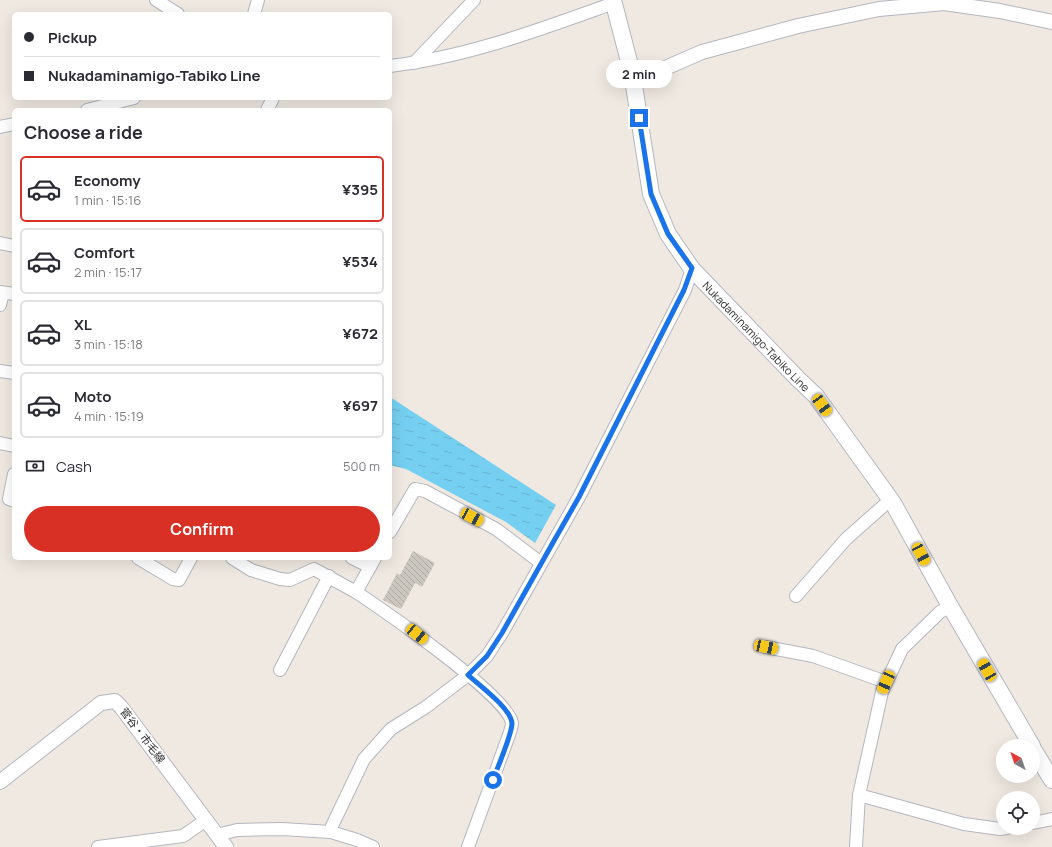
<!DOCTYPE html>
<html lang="en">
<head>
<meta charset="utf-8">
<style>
	:root { --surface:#fff; --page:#f7f7f7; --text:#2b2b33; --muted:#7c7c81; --line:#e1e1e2; --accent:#d93025 }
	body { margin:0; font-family:Manrope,"Noto Sans JP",sans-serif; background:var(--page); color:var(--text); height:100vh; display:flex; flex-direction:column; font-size:15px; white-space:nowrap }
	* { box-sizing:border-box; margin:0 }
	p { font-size:13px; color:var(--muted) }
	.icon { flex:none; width:22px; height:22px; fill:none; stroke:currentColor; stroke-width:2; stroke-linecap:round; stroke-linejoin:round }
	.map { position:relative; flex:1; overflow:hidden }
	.panel { position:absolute; left:12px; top:108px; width:380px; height:452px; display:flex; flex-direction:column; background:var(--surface); border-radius:6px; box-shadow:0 4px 16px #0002 }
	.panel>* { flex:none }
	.hud { position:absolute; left:12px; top:12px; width:380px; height:88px; border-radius:6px; box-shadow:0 4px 16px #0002; display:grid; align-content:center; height:88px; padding:0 12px; background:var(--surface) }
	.needle { width:26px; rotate:320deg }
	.fabs { position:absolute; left:996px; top:739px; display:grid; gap:8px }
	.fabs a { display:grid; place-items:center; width:44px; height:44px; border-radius:50%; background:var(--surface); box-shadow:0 4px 16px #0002; font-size:20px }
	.end { position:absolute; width:18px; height:18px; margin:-9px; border:5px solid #1a73e8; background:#fff; box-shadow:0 0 0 2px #fff }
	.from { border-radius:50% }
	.bubble { position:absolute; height:28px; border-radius:14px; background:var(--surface); box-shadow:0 4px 16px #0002; font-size:13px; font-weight:700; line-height:28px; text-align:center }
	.car { position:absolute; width:12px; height:24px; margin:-12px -6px; border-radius:5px; box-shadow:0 0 3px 1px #0007; background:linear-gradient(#f5c518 24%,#345 0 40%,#f5c518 0 76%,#345 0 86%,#f5c518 0) }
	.hud b { display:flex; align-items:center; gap:14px; height:38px; font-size:15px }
	.hud b+b { border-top:1px solid var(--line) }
	.hud i { width:10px; height:10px; background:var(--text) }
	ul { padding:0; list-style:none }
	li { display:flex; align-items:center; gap:12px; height:66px; margin:0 8px 6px; padding:0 4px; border:2px solid var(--line); border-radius:6px }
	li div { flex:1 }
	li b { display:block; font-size:15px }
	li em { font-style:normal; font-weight:700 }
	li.on { border-color:var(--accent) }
	li>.icon { width:36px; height:36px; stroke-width:1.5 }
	h2 { padding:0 12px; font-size:18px; line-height:48px }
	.pay { display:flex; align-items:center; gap:10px; height:44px; padding:0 12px; font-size:15px }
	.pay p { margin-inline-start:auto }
	.cta { display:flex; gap:8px; margin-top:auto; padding:8px 12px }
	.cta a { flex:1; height:46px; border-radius:24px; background:var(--accent); color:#fff; font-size:16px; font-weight:700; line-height:46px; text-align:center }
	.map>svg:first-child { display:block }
</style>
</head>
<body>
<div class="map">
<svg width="1052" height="847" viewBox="0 0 1052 847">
	<defs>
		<pattern id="water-ripples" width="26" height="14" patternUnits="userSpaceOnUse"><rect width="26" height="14" fill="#75cff0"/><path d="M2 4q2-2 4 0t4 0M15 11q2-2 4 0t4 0" fill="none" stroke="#66b2ce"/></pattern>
		<pattern id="building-back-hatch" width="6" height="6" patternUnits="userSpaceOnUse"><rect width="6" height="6" fill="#cbc7bf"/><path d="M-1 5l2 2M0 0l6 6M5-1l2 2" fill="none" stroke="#afaba4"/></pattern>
	</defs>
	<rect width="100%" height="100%" fill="#efe9e1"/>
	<path fill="url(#water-ripples)" d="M390,397L556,505L535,543L506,522L406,469L390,465Z"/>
	<path fill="url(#building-back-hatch)" d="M413,551L435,563L422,587L415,583L401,609L383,600L397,573L400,575Z"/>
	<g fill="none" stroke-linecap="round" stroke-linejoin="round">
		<defs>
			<g id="minor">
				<path d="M156,0L178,14"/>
				<path d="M254,14L258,0"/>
				<path d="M414,63L474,0"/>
				<path d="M390,66C468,57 541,29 614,3"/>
				<path d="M87,110L134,98"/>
				<path d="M267,110L273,98"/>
				<path d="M0,127L14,124"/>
				<path d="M0,243L14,246"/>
				<path d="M0,292L14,294"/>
				<path d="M0,305L3,293"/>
				<path d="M0,371L14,373"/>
				<path d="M0,443L14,446"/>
				<path d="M14,474L9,499L14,501"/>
				<path d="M390,532L415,489L425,491L496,529L541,563"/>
				<path d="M138,558L173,579L179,580L191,558"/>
				<path d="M232,558L251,570L280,579L290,580L314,569L356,592L375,558"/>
				<path d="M352,558L370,567"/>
				<path d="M356,592C383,610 508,696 512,723C512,726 510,732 509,735L468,847"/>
				<path d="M796,596L846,539L890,500"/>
				<path d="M766,647L813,656L886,682"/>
				<path d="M280,670L329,576"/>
				<path d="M859,795L964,824L1000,829L1007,828"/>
				<path d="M1033,823L1052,819"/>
				<path d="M331,832L332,826L364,759L391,729L426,707L468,675L487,656L502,633L579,497L685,290L692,269"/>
				<path d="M217,835L237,830L282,829L331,832L357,840L373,847"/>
				<path d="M98,847L183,836L206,820"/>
				<path d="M856,847L859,795L882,692L902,649L940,612L950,606"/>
			</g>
			<g id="tertiary">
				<path d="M632,73L656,72L702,52L798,26L879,9L944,3L1000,11L1052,22"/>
				<path d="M0,782L101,703L115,701L121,707L226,847"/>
			</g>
			<g id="secondary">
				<path id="s1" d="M613,0L632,73L651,194L668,234L692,269L798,379L816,396L893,503L950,606L1032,746"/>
				<path d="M1033,749L1052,780"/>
			</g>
		</defs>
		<use href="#minor" stroke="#b4b7c1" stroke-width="14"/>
		<use href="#tertiary" stroke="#b4b7c1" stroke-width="16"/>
		<use href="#secondary" stroke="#b4b7c1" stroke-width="18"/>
		<use href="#minor" stroke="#fff" stroke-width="12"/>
		<use href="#tertiary" stroke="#fff" stroke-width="14"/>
		<use href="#secondary" stroke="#fff" stroke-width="16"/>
	</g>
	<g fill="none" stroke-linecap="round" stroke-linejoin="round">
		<path stroke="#1a73e8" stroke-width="5" d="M493,780C498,766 511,737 512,724C512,709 479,685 468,675L487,656L502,633L555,539L579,497L684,290L692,268L668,234L651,194L639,118"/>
	</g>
	<g text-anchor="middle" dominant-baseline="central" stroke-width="3.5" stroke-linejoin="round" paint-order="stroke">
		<g font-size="11" fill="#2e2e2e" stroke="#fff">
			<text stroke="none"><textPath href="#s1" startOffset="377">Nukadaminamigo-Tabiko Line</textPath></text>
			<text transform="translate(143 735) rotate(53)">菅谷・市毛線</text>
		</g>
	</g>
</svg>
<div class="fabs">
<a><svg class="needle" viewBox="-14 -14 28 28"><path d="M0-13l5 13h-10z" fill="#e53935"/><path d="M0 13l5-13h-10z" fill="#7c7c81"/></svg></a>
<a><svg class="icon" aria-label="locate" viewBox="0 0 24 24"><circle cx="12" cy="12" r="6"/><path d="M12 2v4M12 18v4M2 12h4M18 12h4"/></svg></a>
</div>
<i class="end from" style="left:493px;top:780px"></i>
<i class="end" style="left:639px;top:118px"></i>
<div class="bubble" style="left:606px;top:60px;width:66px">2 min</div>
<i class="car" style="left:822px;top:405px;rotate:144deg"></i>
<i class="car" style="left:472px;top:517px;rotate:118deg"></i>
<i class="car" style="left:921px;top:554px;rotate:151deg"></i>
<i class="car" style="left:417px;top:634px;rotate:129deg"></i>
<i class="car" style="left:766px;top:647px;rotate:102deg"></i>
<i class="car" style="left:987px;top:670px;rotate:330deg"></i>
<i class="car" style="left:886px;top:682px;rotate:204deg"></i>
<div class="hud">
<b><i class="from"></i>Pickup</b>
<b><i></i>Nukadaminamigo-Tabiko Line</b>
</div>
<section class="panel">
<h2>Choose a ride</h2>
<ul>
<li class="on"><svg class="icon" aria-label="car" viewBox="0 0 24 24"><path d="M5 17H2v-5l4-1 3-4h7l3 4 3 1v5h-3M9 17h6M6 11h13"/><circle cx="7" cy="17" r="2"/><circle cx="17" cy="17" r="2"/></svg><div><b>Economy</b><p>1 min · 15:16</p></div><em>¥395</em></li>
<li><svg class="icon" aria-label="car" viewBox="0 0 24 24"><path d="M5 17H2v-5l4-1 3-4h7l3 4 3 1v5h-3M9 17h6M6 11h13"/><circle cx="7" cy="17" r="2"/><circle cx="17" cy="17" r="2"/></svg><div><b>Comfort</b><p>2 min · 15:17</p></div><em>¥534</em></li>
<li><svg class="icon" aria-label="car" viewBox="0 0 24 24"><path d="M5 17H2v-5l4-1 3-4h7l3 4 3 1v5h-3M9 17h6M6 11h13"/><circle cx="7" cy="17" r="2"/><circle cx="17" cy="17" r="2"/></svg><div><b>XL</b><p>3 min · 15:18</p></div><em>¥672</em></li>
<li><svg class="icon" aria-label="car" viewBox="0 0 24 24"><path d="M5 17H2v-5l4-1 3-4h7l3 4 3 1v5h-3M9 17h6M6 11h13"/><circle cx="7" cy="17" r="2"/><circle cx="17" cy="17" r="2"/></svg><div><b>Moto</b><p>4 min · 15:19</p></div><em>¥697</em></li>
</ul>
<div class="pay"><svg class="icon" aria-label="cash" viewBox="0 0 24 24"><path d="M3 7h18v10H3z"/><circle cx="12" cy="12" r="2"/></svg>Cash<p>500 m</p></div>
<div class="cta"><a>Confirm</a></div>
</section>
</div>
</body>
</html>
